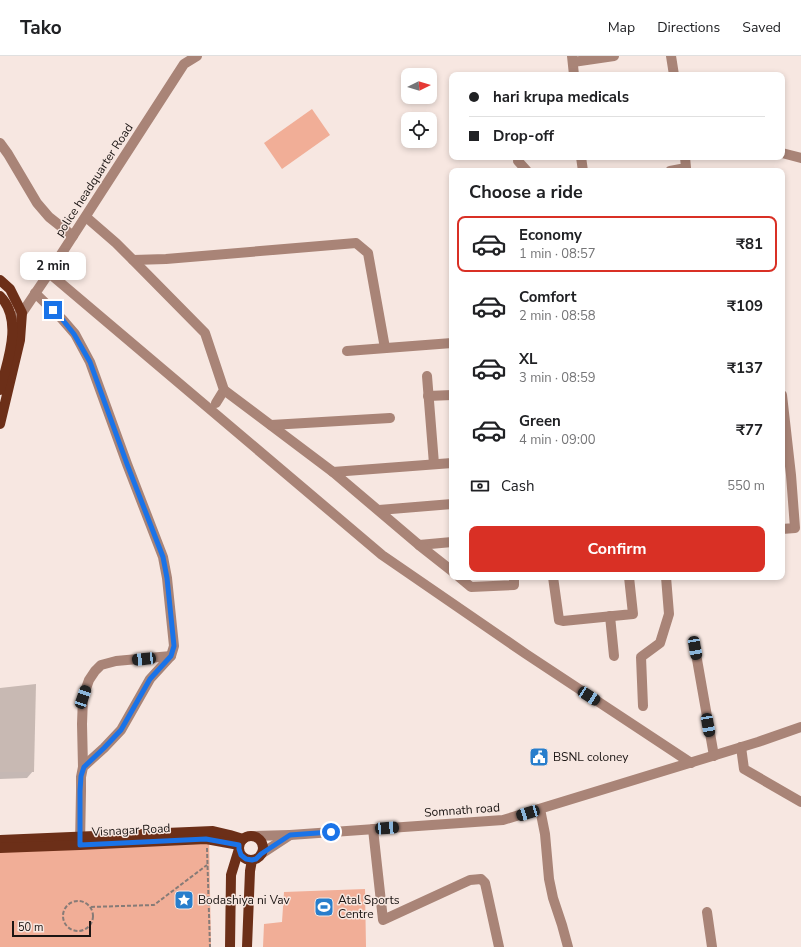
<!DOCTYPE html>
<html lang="en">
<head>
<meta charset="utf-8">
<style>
	:root { --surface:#fff; --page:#f6f6f6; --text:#202124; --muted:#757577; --line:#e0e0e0; --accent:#d93025 }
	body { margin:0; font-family:"Nunito Sans",sans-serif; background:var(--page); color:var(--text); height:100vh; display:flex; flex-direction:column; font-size:15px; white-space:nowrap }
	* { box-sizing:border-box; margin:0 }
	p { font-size:13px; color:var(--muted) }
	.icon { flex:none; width:22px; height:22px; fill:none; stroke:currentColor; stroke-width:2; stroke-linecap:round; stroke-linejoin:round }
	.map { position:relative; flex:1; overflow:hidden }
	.sheet { position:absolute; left:449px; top:112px; width:336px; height:412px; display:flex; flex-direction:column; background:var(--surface); border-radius:8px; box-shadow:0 2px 6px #0003 }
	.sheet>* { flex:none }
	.guide { position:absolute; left:449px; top:16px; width:336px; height:88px; border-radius:8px; box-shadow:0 2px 6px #0003; display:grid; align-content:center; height:88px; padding:0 20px; background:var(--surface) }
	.needle { width:26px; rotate:85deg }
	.controls { position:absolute; left:401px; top:12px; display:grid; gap:8px }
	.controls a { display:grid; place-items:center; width:36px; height:36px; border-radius:8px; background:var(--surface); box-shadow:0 2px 6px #0003; font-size:20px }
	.scale { position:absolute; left:12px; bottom:10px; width:79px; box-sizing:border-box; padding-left:4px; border:2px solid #1b1513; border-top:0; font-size:11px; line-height:14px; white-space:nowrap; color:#1b1513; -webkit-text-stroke:3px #f7e7e1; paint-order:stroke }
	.end { position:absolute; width:18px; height:18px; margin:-9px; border:5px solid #1a73e8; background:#fff; box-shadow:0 0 0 2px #fff }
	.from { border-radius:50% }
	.bubble { position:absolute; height:28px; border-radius:8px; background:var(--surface); box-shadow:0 2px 6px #0003; font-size:13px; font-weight:700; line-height:28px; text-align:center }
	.car { position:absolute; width:12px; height:24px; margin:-12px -6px; border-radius:5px; box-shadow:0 0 3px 1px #0007; background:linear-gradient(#222 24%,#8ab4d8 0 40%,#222 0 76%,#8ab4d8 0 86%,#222 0) }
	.guide b { display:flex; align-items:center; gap:14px; height:38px; font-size:15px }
	.guide b+b { border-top:1px solid var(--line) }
	.guide i { width:10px; height:10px; background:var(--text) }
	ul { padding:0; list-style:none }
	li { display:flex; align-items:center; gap:12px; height:56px; margin:0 8px 6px; padding:0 12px; border:2px solid transparent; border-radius:8px }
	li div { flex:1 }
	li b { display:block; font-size:15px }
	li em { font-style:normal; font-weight:700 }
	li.current { border-color:var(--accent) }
	li>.icon { width:36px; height:36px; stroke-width:1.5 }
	h2 { padding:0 20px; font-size:18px; line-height:48px }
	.pay { display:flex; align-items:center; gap:10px; height:44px; padding:0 20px; font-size:15px }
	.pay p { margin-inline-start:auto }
	.button { display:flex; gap:8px; margin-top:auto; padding:8px 20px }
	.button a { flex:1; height:46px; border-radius:8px; background:var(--accent); color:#fff; font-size:16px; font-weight:700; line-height:46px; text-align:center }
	header { display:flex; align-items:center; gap:24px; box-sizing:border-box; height:56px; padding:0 20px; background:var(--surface); border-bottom:1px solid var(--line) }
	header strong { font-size:19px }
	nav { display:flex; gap:22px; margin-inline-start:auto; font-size:14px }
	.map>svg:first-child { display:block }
</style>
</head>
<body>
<header>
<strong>Tako</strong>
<nav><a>Map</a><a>Directions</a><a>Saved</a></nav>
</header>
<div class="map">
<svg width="801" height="891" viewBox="0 0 801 891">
	<rect width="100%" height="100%" fill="#f7e7e1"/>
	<g fill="#f1ae97">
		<path d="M312,53L330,79L282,113L264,87Z"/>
		<path d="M209,780L211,891H0V792Z"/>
		<path d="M365,833L366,891H263L264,868L282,866L284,836Z"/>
	</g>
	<path fill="#0003" d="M0,633L33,715L27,722L0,723Z"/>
	<path fill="#c8b9b3" d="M36,628L34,716H0V632Z"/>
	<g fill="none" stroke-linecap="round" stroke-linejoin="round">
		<g stroke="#867b77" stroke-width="2" stroke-dasharray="4 2" stroke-linecap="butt">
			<path d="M207,792L210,891"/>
			<circle cx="78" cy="860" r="15"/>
			<path d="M91,851L154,849L207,809"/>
		</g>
		<g stroke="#a98477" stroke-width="10">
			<path d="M572,0L574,19"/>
			<path d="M671,0L674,19"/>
			<path d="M573,6L614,0"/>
			<path d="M0,87L8,98L37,147L49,161L73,180"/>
			<path d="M782,97L801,102"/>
			<path d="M581,101L583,115"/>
			<path d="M518,105L527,115"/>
			<path d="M670,115L686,112L685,101"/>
			<path d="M86,161L116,187L133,204L166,203L356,187L368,197L385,292"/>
			<path d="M133,204L205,277L224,334L216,347"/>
			<path d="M49,217L382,499L526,598L691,707"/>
			<path d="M35,237L62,263L75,278L90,306L127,408L163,501L167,522L174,590L171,600L150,623L121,674L104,692L83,711L81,721V735L80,789"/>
			<path d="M16,260L22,257L49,217L184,8L197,0"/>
			<path d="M347,295L452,287"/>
			<path d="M427,320L434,408"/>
			<path d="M224,334L333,416L452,407"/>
			<path d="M782,339L791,419L795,472L782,473"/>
			<path d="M428,340L452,339"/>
			<path d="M271,369L390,362"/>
			<path d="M333,416L419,489L452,486"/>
			<path d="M379,454L452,448"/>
			<path d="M419,489L452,515"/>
			<path d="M459,521L471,531L514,529V521"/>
			<path d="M553,521L559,564L563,565L633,558L629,521"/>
			<path d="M610,560L614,600"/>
			<path d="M695,592L714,700"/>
			<path d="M643,650L641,601L660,587L669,558L666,521"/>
			<path d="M741,691L744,713L801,746"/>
			<path d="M83,711L82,668L83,641L89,624L95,615L101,609L116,605L171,600"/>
			<path d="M540,753L545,778L549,823L553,842L562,869L568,891"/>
			<path d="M373,773L383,864L470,824L481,823L485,827L499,891"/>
			<path d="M252,780L290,779"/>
			<path d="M261,798L290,779L503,764L758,686L801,671"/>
			<path d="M707,856L712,891"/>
		</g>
		<g stroke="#6c2f18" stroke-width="10">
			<path d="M0,224L10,233L22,257L20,284L0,368"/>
			<path d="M0,240C24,264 7,306 0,334"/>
			<circle cx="251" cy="792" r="12"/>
			<path d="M0,784L213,775L230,779L243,783"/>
			<path d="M0,792L80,789L206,783L239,789"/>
			<path d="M230,891L231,819L239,793"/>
			<path d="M247,891L250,815L252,804"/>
		</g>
	</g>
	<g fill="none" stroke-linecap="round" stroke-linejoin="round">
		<path stroke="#1a73e8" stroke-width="5" d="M53,254L62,263L74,278L90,306L127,408L163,501L167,522L174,590L171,600L150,623L121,674L104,692L84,711L81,720L80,735V789L206,783L239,789V793L241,799L246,803L252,804L256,803L261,798L290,779L331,776"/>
	</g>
	<defs>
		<symbol id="civic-square" viewBox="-11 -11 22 22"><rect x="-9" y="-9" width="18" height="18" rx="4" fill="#287ecc" stroke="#f7e7e1"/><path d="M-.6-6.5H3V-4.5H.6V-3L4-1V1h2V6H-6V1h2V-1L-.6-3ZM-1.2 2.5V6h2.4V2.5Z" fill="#fff"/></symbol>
		<symbol id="sight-square" viewBox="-11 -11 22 22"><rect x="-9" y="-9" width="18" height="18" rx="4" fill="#287ecc" stroke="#f7e7e1"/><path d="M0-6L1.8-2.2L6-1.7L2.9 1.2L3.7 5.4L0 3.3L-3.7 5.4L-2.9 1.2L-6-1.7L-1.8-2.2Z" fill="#fff"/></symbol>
		<symbol id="stadium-square" viewBox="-11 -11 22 22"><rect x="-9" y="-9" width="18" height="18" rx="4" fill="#287ecc" stroke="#f7e7e1"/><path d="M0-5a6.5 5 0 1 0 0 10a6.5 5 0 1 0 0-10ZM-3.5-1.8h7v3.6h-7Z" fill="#fff"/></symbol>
	</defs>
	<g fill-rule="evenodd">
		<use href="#civic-square" x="528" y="690" width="22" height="22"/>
		<use href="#sight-square" x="173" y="833" width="22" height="22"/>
		<use href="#stadium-square" x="313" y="840" width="22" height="22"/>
	</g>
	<g text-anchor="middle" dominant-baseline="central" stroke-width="3" stroke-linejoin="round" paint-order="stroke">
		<g font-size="12" fill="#1b1513" stroke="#f7e7e1">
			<text transform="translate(94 124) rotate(-57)">police headquarter Road</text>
			<text transform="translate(462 754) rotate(-4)">Somnath road</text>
			<text transform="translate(131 774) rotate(-3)">Visnagar Road</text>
		</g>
		<g font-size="12" fill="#1b1513" stroke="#f7e7e1" text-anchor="start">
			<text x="553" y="701">BSNL coloney</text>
			<text x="198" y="844">Bodashiya ni Vav</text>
			<text x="338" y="844">Atal Sports<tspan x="338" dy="14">Centre</tspan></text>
		</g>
	</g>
</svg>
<div class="controls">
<a><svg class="needle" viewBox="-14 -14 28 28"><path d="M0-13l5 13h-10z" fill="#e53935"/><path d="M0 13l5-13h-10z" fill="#757577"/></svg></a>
<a><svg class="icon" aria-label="locate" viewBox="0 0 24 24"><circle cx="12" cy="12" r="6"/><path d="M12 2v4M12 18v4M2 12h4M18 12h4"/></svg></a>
</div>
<div class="scale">50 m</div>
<i class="end from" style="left:331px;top:776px"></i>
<i class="end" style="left:53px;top:254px"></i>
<div class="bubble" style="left:20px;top:196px;width:66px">2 min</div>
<i class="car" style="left:695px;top:592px;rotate:170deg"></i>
<i class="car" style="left:144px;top:603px;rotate:264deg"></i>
<i class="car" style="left:589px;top:640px;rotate:123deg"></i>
<i class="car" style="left:83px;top:641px;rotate:19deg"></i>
<i class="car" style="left:708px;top:669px;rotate:170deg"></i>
<i class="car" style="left:528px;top:757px;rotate:253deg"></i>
<i class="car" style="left:387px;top:772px;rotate:86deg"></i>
<div class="guide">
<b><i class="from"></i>hari krupa medicals</b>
<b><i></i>Drop-off</b>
</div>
<section class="sheet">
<h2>Choose a ride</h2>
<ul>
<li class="current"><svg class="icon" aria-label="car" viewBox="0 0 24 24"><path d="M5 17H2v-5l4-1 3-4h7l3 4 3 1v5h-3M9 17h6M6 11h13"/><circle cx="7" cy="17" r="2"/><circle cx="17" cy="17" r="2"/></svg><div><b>Economy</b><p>1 min · 08:57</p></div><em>₹81</em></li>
<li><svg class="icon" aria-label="car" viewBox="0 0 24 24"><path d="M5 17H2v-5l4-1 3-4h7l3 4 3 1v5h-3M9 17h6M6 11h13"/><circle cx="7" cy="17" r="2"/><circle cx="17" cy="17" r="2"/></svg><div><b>Comfort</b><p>2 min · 08:58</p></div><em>₹109</em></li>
<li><svg class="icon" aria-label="car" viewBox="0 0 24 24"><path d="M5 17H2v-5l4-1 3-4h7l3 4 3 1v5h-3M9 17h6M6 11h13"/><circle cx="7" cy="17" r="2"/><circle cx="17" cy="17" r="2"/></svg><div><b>XL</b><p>3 min · 08:59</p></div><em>₹137</em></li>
<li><svg class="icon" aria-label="car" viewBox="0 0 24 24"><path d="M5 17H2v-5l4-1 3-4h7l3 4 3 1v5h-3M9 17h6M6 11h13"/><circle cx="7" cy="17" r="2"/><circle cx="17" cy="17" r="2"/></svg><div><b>Green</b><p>4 min · 09:00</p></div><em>₹77</em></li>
</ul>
<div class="pay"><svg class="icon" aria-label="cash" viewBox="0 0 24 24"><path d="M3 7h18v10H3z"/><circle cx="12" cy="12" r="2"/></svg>Cash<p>550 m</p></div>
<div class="button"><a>Confirm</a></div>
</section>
</div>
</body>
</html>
